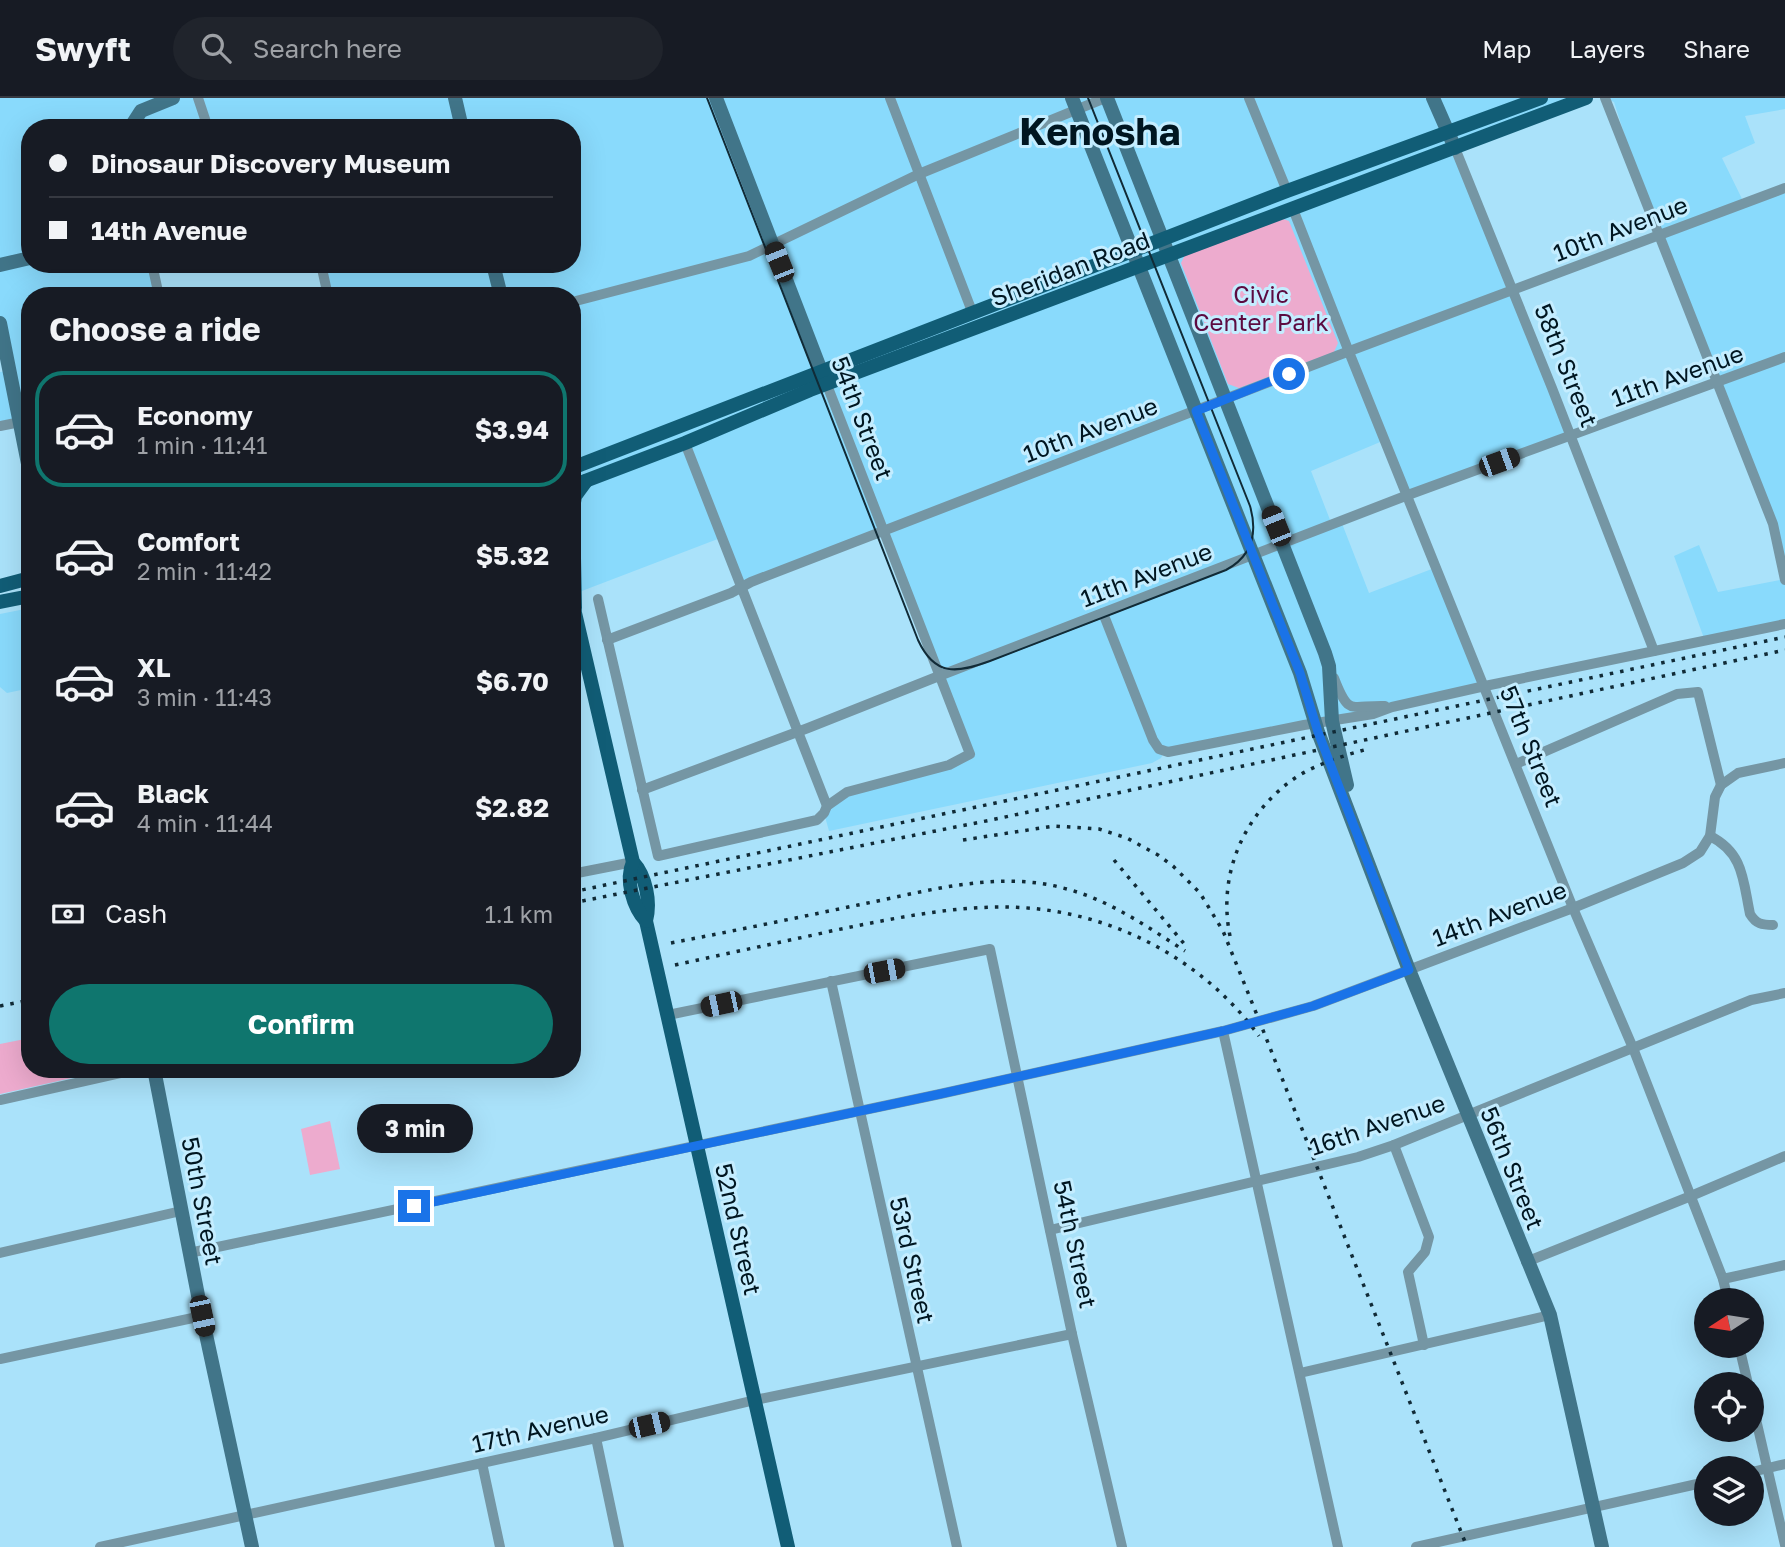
<!DOCTYPE html>
<html lang="en">
<head>
<meta charset="utf-8">
<style>
	:root { --surface:#171b24; --page:#20242c; --text:#f1f3f6; --muted:#9ea1a6; --line:#363941; --accent:#0f766e }
	body { margin:0; font-family:"Golos Text",sans-serif; background:var(--page); color:var(--text); height:100vh; display:flex; flex-direction:column; font-size:26px; white-space:nowrap }
	* { box-sizing:border-box; margin:0 }
	p { font-size:23px; color:var(--muted) }
	.icon { flex:none; width:38px; height:38px; fill:none; stroke:currentColor; stroke-width:2; stroke-linecap:round; stroke-linejoin:round }
	.map { position:relative; flex:1; overflow:hidden }
	.sheet { position:absolute; left:21px; top:189px; width:560px; height:791px; display:flex; flex-direction:column; background:var(--surface); border-radius:28px; box-shadow:0 7px 28px #0002 }
	.sheet>* { flex:none }
	.guide { position:absolute; left:21px; top:21px; width:560px; height:154px; border-radius:28px; box-shadow:0 7px 28px #0002; display:grid; align-content:center; height:154px; padding:0 28px; background:var(--surface) }
	.needle { width:46px; rotate:258deg }
	.fabs { position:absolute; left:1694px; top:1190px; display:grid; gap:14px }
	.fabs a { display:grid; place-items:center; width:70px; height:70px; border-radius:50%; background:var(--surface); box-shadow:0 7px 28px #0002; font-size:35px }
	.end { position:absolute; width:32px; height:32px; margin:-16px; border:9px solid #1a73e8; background:#fff; box-shadow:0 0 0 4px #fff }
	.from { border-radius:50% }
	.bubble { position:absolute; height:49px; border-radius:24px; background:var(--surface); box-shadow:0 7px 28px #0002; font-size:23px; font-weight:700; line-height:49px; text-align:center }
	.car { position:absolute; width:21px; height:42px; margin:-21px -10px; border-radius:9px; box-shadow:0 0 5px 2px #0007; background:linear-gradient(#222 24%,#8ab4d8 0 40%,#222 0 76%,#8ab4d8 0 86%,#222 0) }
	.guide b { display:flex; align-items:center; gap:24px; height:66px; font-size:26px }
	.guide b+b { border-top:2px solid var(--line) }
	.guide i { width:18px; height:18px; background:var(--text) }
	ul { padding:0; list-style:none }
	li { display:flex; align-items:center; gap:21px; height:116px; margin:0 14px 10px; padding:0 14px; border:4px solid transparent; border-radius:28px }
	li div { flex:1 }
	li b { display:block; font-size:26px }
	li em { font-style:normal; font-weight:700 }
	li.current { border-color:var(--accent) }
	li>.icon { width:63px; height:63px; stroke-width:1.5 }
	h2 { padding:0 28px; font-size:32px; line-height:84px }
	.pay { display:flex; align-items:center; gap:18px; height:77px; padding:0 28px; font-size:26px }
	.pay p { margin-inline-start:auto }
	.button { display:flex; gap:14px; margin-top:auto; padding:14px 28px }
	.button a { flex:1; height:80px; border-radius:42px; background:var(--accent); color:#fff; font-size:28px; font-weight:700; line-height:80px; text-align:center }
	header { display:flex; align-items:center; gap:42px; box-sizing:border-box; height:98px; padding:0 35px; background:var(--surface); border-bottom:2px solid var(--line) }
	header strong { font-size:33px }
	nav { display:flex; gap:38px; margin-inline-start:auto; font-size:24px }
	.search { width:490px; height:63px; background:var(--page); display:flex; align-items:center; gap:18px; box-sizing:border-box; padding:0 24px; border-radius:38px; color:var(--muted); font-size:26px }
	.map>svg:first-child { display:block }
</style>
</head>
<body>
<header>
<strong>Swyft</strong>
<div class="search"><svg class="icon" aria-label="search" viewBox="0 0 24 24"><circle cx="10" cy="10" r="6"/><path d="M15 15l6 6"/></svg>Search here</div>
<nav><a>Map</a><a>Layers</a><a>Share</a></nav>
</header>
<div class="map">
<svg width="1785" height="1449" viewBox="0 0 1785 1449">
	<rect width="100%" height="100%" fill="#aae2fa"/>
	<g fill="#89dafc">
		<path d="M0,0H1586L1455,50L1572,337L1408,397L1385,342L1311,373L1332,427L1341,423L1369,495L1437,469L1485,588L1164,654L1161,660L1152,665L829,733L824,715L847,694L969,656L883,433L743,488L723,439L574,496L572,198H328L321,166H572V30H30V166H152L159,198H30V376L19,325L0,328V274L8,273L0,246Z"/>
		<path d="M1605,0H1785V11L1745,18L1755,45L1722,60L1744,105L1785,90V526L1705,543L1674,458L1699,447L1718,494L1785,481L1773,425L1657,138L1614,4Z"/>
		<path d="M30,510V590L7,595L0,589V516Z"/>
	</g>
	<g fill="#edabce">
		<path d="M1280,120L1289,123L1338,245L1334,254L1239,290L1228,286L1181,165L1185,157Z"/>
		<path d="M30,940V971H112L0,996V946Z"/>
		<path d="M330,1023L340,1071L310,1077L301,1031Z"/>
	</g>
	<g fill="none" stroke-linecap="round" stroke-linejoin="round">
		<g stroke="#7596a4" stroke-width="10">
			<path d="M198,0L208,30"/>
			<path d="M890,0L973,216"/>
			<path d="M1249,0L1287,93"/>
			<path d="M1605,0L1773,426L1785,482"/>
			<path d="M1455,50L1552,290L1654,553"/>
			<path d="M1293,111L1349,254L1573,810L1633,950L1723,1181L1728,1202"/>
			<path d="M152,166L159,198"/>
			<path d="M321,166L328,198"/>
			<path d="M572,204L749,158L919,76L1105,0"/>
			<path d="M0,328L30,322"/>
			<path d="M685,345L827,708"/>
			<path d="M598,501L658,758L817,722L824,715L827,708L847,694L949,667L970,656L827,287"/>
			<path d="M1103,515L1153,642L1159,651L1168,654L1304,627L1373,616L1392,609L1485,588L1785,526"/>
			<path d="M607,542L731,495L751,484L1339,257L1785,90"/>
			<path d="M572,567L586,564"/>
			<path d="M1334,580C1349,619 1350,607 1385,608"/>
			<path d="M1516,666L1677,596L1698,594L1721,687"/>
			<path d="M642,692L808,630L939,578L1408,397L1785,259"/>
			<path d="M1710,738C1744,755 1743,783 1750,816C1756,826 1762,827 1773,827"/>
			<path d="M572,776L633,764"/>
			<path d="M831,883L957,1449"/>
			<path d="M668,917L990,851L1072,1236L1122,1449"/>
			<path d="M1223,933L1338,1449"/>
			<path d="M0,1002L138,971"/>
			<path d="M1394,1047L1429,1139L1425,1154L1408,1174L1424,1247"/>
			<path d="M1050,1132L1358,1059L1394,1047L1751,902L1785,895"/>
			<path d="M0,1155L181,1113"/>
			<path d="M189,1155L940,996L1223,933L1313,908L1573,810L1683,765L1700,754L1710,738L1715,699L1721,687L1738,675L1785,665"/>
			<path d="M1526,1164L1691,1098L1785,1058"/>
			<path d="M1723,1181L1785,1167"/>
			<path d="M1739,1248L1748,1286"/>
			<path d="M0,1261L202,1218"/>
			<path d="M1300,1275L1550,1217"/>
			<path d="M1752,1304L1785,1447"/>
			<path d="M596,1340L619,1449"/>
			<path d="M482,1365L500,1449"/>
			<path d="M1752,1374L1785,1366"/>
			<path d="M100,1449L596,1340L755,1302L1072,1236"/>
			<path d="M1416,1449L1706,1384"/>
		</g>
		<g stroke="#417589" stroke-width="14">
			<path d="M455,0L462,30"/>
			<path d="M716,0L825,283"/>
			<path d="M1072,0L1300,575L1318,634L1409,872L1550,1217L1602,1449"/>
			<path d="M1107,0L1325,555L1329,568L1332,623L1347,687"/>
			<path d="M1433,0L1455,50"/>
			<path d="M130,30L141,13L173,0"/>
			<path d="M493,166L501,198"/>
			<path d="M0,167L30,160"/>
			<path d="M0,225L30,376"/>
			<path d="M154,971L202,1218L252,1449"/>
		</g>
		<g stroke="#115d76" stroke-width="14">
			<path d="M572,370L1287,93L1541,0"/>
			<path d="M572,388L685,345L810,292L1586,0"/>
			<path d="M0,488L30,480"/>
			<path d="M572,502L633,764C646,778 651,804 646,823L788,1449"/>
			<path d="M0,504L30,498"/>
			<path d="M575,510L573,411L575,398L586,383"/>
			<path d="M633,764C625,782 633,809 646,823"/>
		</g>
		<path stroke="#112b37" stroke-width="2" d="M707,0L918,542C935,579 957,575 990,563L1226,472C1252,458 1258,436 1250,408L1088,0"/>
		<g stroke="#112b37" stroke-width="3.5" stroke-dasharray="3.5 7" stroke-linecap="butt">
			<path d="M963,742L1054,728L1099,731L1127,740L1158,757L1173,768L1200,795L1223,833L1259,922L1467,1449"/>
			<path d="M1114,762L1186,848"/>
			<path d="M572,794L1785,539"/>
			<path d="M572,805L991,722L1785,552"/>
			<path d="M1230,838C1217,775 1245,713 1298,678C1318,666 1342,658 1364,652"/>
			<path d="M671,845C733,833 796,820 858,807C924,794 996,772 1063,790C1108,801 1146,828 1185,853"/>
			<path d="M675,867C729,855 782,844 836,832C891,821 947,809 1003,809C1103,809 1200,857 1259,938"/>
			<path d="M0,908L30,902"/>
		</g>
	</g>
	<g fill="none" stroke-linecap="round" stroke-linejoin="round">
		<path stroke="#1a73e8" stroke-width="9" d="M414,1108L940,996L1223,933L1313,908L1409,872L1318,634L1300,575L1196,313L1289,276"/>
	</g>
	<g text-anchor="middle" dominant-baseline="central" stroke-width="6" stroke-linejoin="round" paint-order="stroke">
		<g font-size="24" fill="#001621" stroke="#c4edff">
			<text transform="translate(1620 130) rotate(-21)">10th Avenue</text>
			<text transform="translate(1070 170) rotate(-21)">Sheridan Road</text>
			<text transform="translate(1567 267) rotate(68)">58th Street</text>
			<text transform="translate(1677 277) rotate(-20)">11th Avenue</text>
			<text transform="translate(863 320) rotate(69)">54th Street</text>
			<text transform="translate(1090 331) rotate(-21)">10th Avenue</text>
			<text transform="translate(1146 476) rotate(-21)">11th Avenue</text>
			<text transform="translate(1532 648) rotate(68)">57th Street</text>
			<text transform="translate(1499 815) rotate(-21)">14th Avenue</text>
			<text transform="translate(1377 1026) rotate(-19)">16th Avenue</text>
			<text transform="translate(1513 1070) rotate(68)">56th Street</text>
			<text transform="translate(203 1103) rotate(79)">50th Street</text>
			<text transform="translate(739 1131) rotate(77)">52nd Street</text>
			<text transform="translate(1076 1146) rotate(78)">54th Street</text>
			<text transform="translate(913 1162) rotate(77)">53rd Street</text>
			<text transform="translate(540 1330) rotate(-13)">17th Avenue</text>
		</g>
		<g font-size="24" fill="#5c0b41" stroke="#c4edff">
			<text x="1261" y="195">Civic<tspan x="1261" dy="28">Center Park</tspan></text>
		</g>
		<g font-size="38" font-weight="bold" fill="#001621" stroke="#c4edff">
			<text x="1100" y="32">Kenosha</text>
		</g>
	</g>
</svg>
<div class="fabs">
<a><svg class="needle" viewBox="-14 -14 28 28"><path d="M0-13l5 13h-10z" fill="#e53935"/><path d="M0 13l5-13h-10z" fill="#9ea1a6"/></svg></a>
<a><svg class="icon" aria-label="locate" viewBox="0 0 24 24"><circle cx="12" cy="12" r="6"/><path d="M12 2v4M12 18v4M2 12h4M18 12h4"/></svg></a>
<a><svg class="icon" aria-label="layers" viewBox="0 0 24 24"><path d="M12 4l9 5-9 5-9-5zM3 14l9 5 9-5"/></svg></a>
</div>
<i class="end from" style="left:1289px;top:276px"></i>
<i class="end" style="left:414px;top:1108px"></i>
<div class="bubble" style="left:357px;top:1006px;width:116px">3 min</div>
<i class="car" style="left:779px;top:164px;rotate:338deg"></i>
<i class="car" style="left:1499px;top:364px;rotate:70deg"></i>
<i class="car" style="left:1276px;top:428px;rotate:338deg"></i>
<i class="car" style="left:884px;top:873px;rotate:79deg"></i>
<i class="car" style="left:721px;top:906px;rotate:258deg"></i>
<i class="car" style="left:202px;top:1218px;rotate:168deg"></i>
<i class="car" style="left:649px;top:1327px;rotate:77deg"></i>
<div class="guide">
<b><i class="from"></i>Dinosaur Discovery Museum</b>
<b><i></i>14th Avenue</b>
</div>
<section class="sheet">
<h2>Choose a ride</h2>
<ul>
<li class="current"><svg class="icon" aria-label="car" viewBox="0 0 24 24"><path d="M5 17H2v-5l4-1 3-4h7l3 4 3 1v5h-3M9 17h6M6 11h13"/><circle cx="7" cy="17" r="2"/><circle cx="17" cy="17" r="2"/></svg><div><b>Economy</b><p>1 min · 11:41</p></div><em>$3.94</em></li>
<li><svg class="icon" aria-label="car" viewBox="0 0 24 24"><path d="M5 17H2v-5l4-1 3-4h7l3 4 3 1v5h-3M9 17h6M6 11h13"/><circle cx="7" cy="17" r="2"/><circle cx="17" cy="17" r="2"/></svg><div><b>Comfort</b><p>2 min · 11:42</p></div><em>$5.32</em></li>
<li><svg class="icon" aria-label="car" viewBox="0 0 24 24"><path d="M5 17H2v-5l4-1 3-4h7l3 4 3 1v5h-3M9 17h6M6 11h13"/><circle cx="7" cy="17" r="2"/><circle cx="17" cy="17" r="2"/></svg><div><b>XL</b><p>3 min · 11:43</p></div><em>$6.70</em></li>
<li><svg class="icon" aria-label="car" viewBox="0 0 24 24"><path d="M5 17H2v-5l4-1 3-4h7l3 4 3 1v5h-3M9 17h6M6 11h13"/><circle cx="7" cy="17" r="2"/><circle cx="17" cy="17" r="2"/></svg><div><b>Black</b><p>4 min · 11:44</p></div><em>$2.82</em></li>
</ul>
<div class="pay"><svg class="icon" aria-label="cash" viewBox="0 0 24 24"><path d="M3 7h18v10H3z"/><circle cx="12" cy="12" r="2"/></svg>Cash<p>1.1 km</p></div>
<div class="button"><a>Confirm</a></div>
</section>
</div>
</body>
</html>
